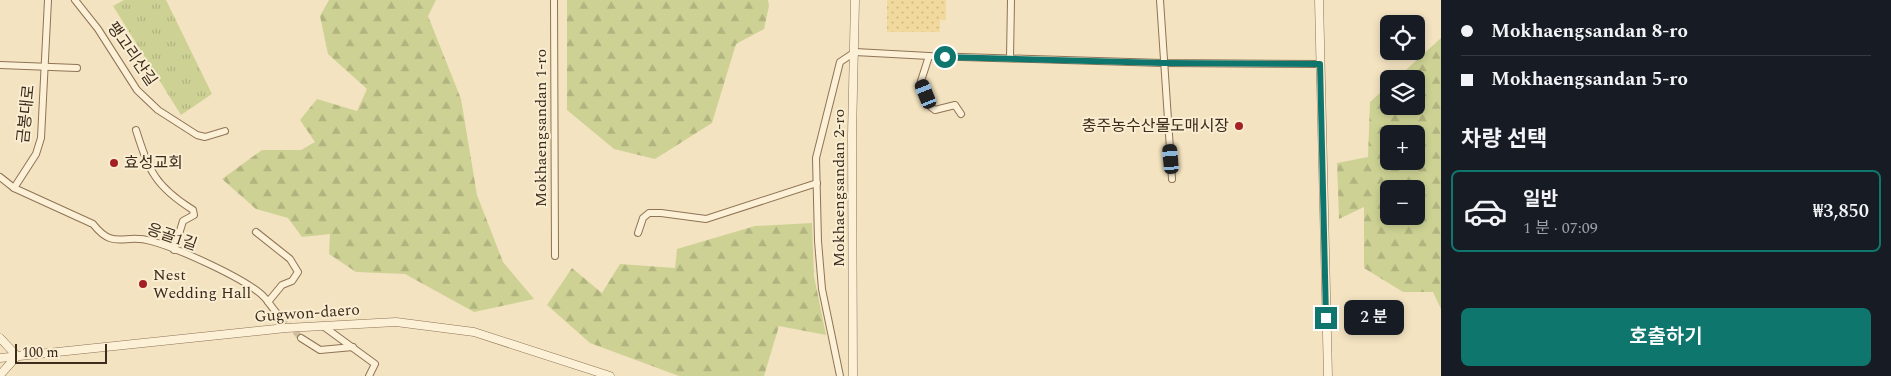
<!DOCTYPE html>
<html lang="ko">
<head>
<meta charset="utf-8">
<style>
	:root { --surface:#171b24; --page:#20242c; --text:#f1f3f6; --muted:#9ea1a6; --line:#363941; --accent:#0f766e }
	body { margin:0; font-family:Spectral,"Noto Sans KR",serif; background:var(--page); color:var(--text); height:100vh; display:flex; flex-direction:column; font-size:19px; white-space:nowrap }
	* { box-sizing:border-box; margin:0 }
	p { font-size:16px; color:var(--muted) }
	.icon { flex:none; width:28px; height:28px; fill:none; stroke:currentColor; stroke-width:2; stroke-linecap:round; stroke-linejoin:round }
	.map { position:relative; flex:1; overflow:hidden }
	.side { display:flex; flex-direction:column; background:var(--surface); width:450px }
	.side>* { flex:none }
	.top-card { display:grid; align-content:center; height:110px; padding:0 20px; background:var(--surface) }
	.controls { position:absolute; left:1380px; top:15px; display:grid; gap:10px }
	.controls a { display:grid; place-items:center; width:45px; height:45px; border-radius:8px; background:var(--surface); box-shadow:0 2px 8px #0003; font-size:25px }
	.scale { position:absolute; left:15px; bottom:12px; width:92px; box-sizing:border-box; padding-left:5px; border:2px solid #3d2b1c; border-top:0; font-size:14px; line-height:18px; white-space:nowrap; color:#3d2b1c; -webkit-text-stroke:4px #f9edd2; paint-order:stroke }
	.end { position:absolute; width:22px; height:22px; margin:-11px; border:6px solid #0f766e; background:#fff; box-shadow:0 0 0 2px #fff }
	.from { border-radius:50% }
	.bubble { position:absolute; height:35px; border-radius:8px; background:var(--surface); box-shadow:0 2px 8px #0003; font-size:16px; font-weight:600; line-height:35px; text-align:center }
	.car { position:absolute; width:15px; height:30px; margin:-15px -8px; border-radius:6px; box-shadow:0 0 4px 1px #0007; background:linear-gradient(#222 24%,#8ab4d8 0 40%,#222 0 76%,#8ab4d8 0 86%,#222 0) }
	.top-card b { display:flex; align-items:center; gap:18px; height:48px; font-size:19px }
	.top-card b+b { border-top:1px solid var(--line) }
	.top-card i { width:12px; height:12px; background:var(--text) }
	ul { padding:0; list-style:none }
	li { display:flex; align-items:center; gap:15px; height:82px; margin:0 10px 8px; padding:0 10px; border:2px solid transparent; border-radius:8px }
	li div { flex:1 }
	li b { display:block; font-size:19px }
	li em { font-style:normal; font-weight:600 }
	li.current { border-color:var(--accent) }
	li>.icon { width:45px; height:45px; stroke-width:1.5 }
	h2 { padding:0 20px; font-size:22px; line-height:60px }
	.primary-button { display:flex; gap:10px; margin-top:auto; padding:10px 20px }
	.primary-button a { flex:1; height:58px; border-radius:8px; background:var(--accent); color:#fff; font-size:20px; font-weight:600; line-height:58px; text-align:center }
	main { display:flex; flex:1; min-height:0 }
	.map>svg:first-child { display:block }
</style>
</head>
<body>
<main>
<div class="map">
<svg width="1441" height="376" viewBox="0 0 1441 376">
	<defs>
		<pattern id="grass-tufts" width="24" height="20" patternUnits="userSpaceOnUse" patternTransform="scale(1.25)"><rect width="24" height="20" fill="#cdd294"/><path d="M3 7l-1-3M5 7V3M7 7l1-3M15 17l-1-3M17 17v-4M19 17l1-3" fill="none" stroke="#b1b47f"/></pattern>
		<pattern id="forest-firs" width="22" height="20" patternUnits="userSpaceOnUse" patternTransform="scale(1.25)"><rect width="22" height="20" fill="#cdd294"/><path d="M5 1l3.5 6h-7zM16 11l3.5 6h-7z" fill="#b1b47f"/></pattern>
		<pattern id="sand-dots" width="8" height="8" patternUnits="userSpaceOnUse" patternTransform="scale(1.25)"><rect width="8" height="8" fill="#f1d89c"/><path d="M2 2h.1M6 6h.1" fill="none" stroke="#d0ba86" stroke-width="1.8" stroke-linecap="round"/></pattern>
	</defs>
	<rect width="100%" height="100%" fill="#f3e3c1"/>
	<path fill="url(#grass-tufts)" d="M124,0H166L212,94L181,115L113,6Z"/>
	<g fill="url(#forest-firs)" fill-rule="evenodd">
		<path d="M329,0H436L428,16L461,99L477,195L503,262L534,299L474,312L405,274L356,272L329,254L330,234L302,237L288,218L256,209L222,179L262,150H301L315,142L300,120L317,99L357,111L367,89L328,54L320,16Z"/>
		<path d="M567,0H768L769,6L764,29L736,44L712,123L655,159L614,149L567,110Z"/>
		<path d="M1441,38V309L1433,292H1403L1364,268V207L1339,219L1337,163L1368,157L1370,102L1389,85V106H1416V79H1396ZM1389,134H1416V161H1389ZM1389,189H1416V216H1389Z"/>
		<path d="M812,223L814,276L826,335L779,326L764,376H679L590,343L547,305L572,268L602,293L620,264L675,268L677,249L755,226Z"/>
	</g>
	<path fill="url(#sand-dots)" d="M887,0H946V20H940V32H887Z"/>
	<g fill="none" stroke-linecap="round" stroke-linejoin="round">
		<path stroke="#cfbea0" stroke-width="6" stroke-dasharray="6 3" stroke-linecap="butt" d="M276,312L301,338"/>
		<defs>
			<g id="minor">
				<path d="M75,0L98,29L137,90L158,110L197,135L205,137L225,131"/>
				<path d="M554,0L555,256"/>
				<path d="M1160,0L1172,179"/>
				<path d="M929,56L921,81L931,107L935,110L955,105L961,114"/>
				<path d="M1010,58L1011,0"/>
				<path d="M0,65L77,68"/>
				<path d="M136,130C149,171 155,186 193,210L194,215L183,221L174,250"/>
				<path d="M0,177L14,188L93,224C114,251 124,233 151,241C177,248 247,279 264,297C269,302 272,308 276,312"/>
				<path d="M14,188L36,154L41,138L48,0"/>
				<path d="M256,232L290,259L298,272L292,281L282,285L268,302"/>
				<path d="M638,233L643,218L649,213H661L706,219L817,183"/>
				<path d="M323,326L375,364L369,376"/>
				<path d="M301,338L320,350L353,347"/>
				<path d="M840,376L822,289L818,241L816,158L840,62L855,52L929,56L1163,63L1320,64"/>
			</g>
			<g id="tertiary">
				<path d="M1319,0L1328,376"/>
				<path d="M0,338L17,356"/>
				<path d="M0,358L286,328L396,322L474,332L610,376"/>
				<path d="M0,375L17,356"/>
				<path d="M853,376L852,135L855,0"/>
			</g>
		</defs>
		<use href="#minor" stroke="#8f7356" stroke-width="8"/>
		<use href="#tertiary" stroke="#8f7356" stroke-width="9"/>
		<use href="#minor" stroke="#fcf0d6" stroke-width="6"/>
		<use href="#tertiary" stroke="#fcf0d6" stroke-width="8"/>
	</g>
	<g fill="none" stroke-linecap="round" stroke-linejoin="round">
		<path stroke="#0f766e" stroke-width="6" d="M945,57L1163,63L1320,64L1326,318"/>
	</g>
	<g fill="#a42025" stroke="#f9edd2" stroke-width="2">
		<circle cx="1239" cy="126" r="5"/>
		<circle cx="114" cy="163" r="5"/>
		<circle cx="143" cy="284" r="5"/>
	</g>
	<g text-anchor="middle" dominant-baseline="central" stroke-width="4" stroke-linejoin="round" paint-order="stroke">
		<g font-size="16" fill="#3d2b1c" stroke="#f9edd2">
			<text transform="translate(132 54) rotate(55)">팽고리산길</text>
			<text transform="translate(26 114) rotate(-84)">금봉대로</text>
			<text transform="translate(541 128) rotate(-90)">Mokhaengsandan 1-ro</text>
			<text transform="translate(839 188) rotate(-90)">Mokhaengsandan 2-ro</text>
			<text transform="translate(172 237) rotate(19)">응골1길</text>
			<text transform="translate(307 313) rotate(-4)">Gugwon-daero</text>
		</g>
		<g font-size="16" fill="#3d2b1c" stroke="#f9edd2" text-anchor="start">
			<text x="1229" y="126" text-anchor="end">충주농수산물도매시장</text>
			<text x="124" y="163">효성교회</text>
			<text x="153" y="275">Nest<tspan x="153" dy="18">Wedding Hall</tspan></text>
		</g>
	</g>
</svg>
<div class="controls">
<a><svg class="icon" aria-label="locate" viewBox="0 0 24 24"><circle cx="12" cy="12" r="6"/><path d="M12 2v4M12 18v4M2 12h4M18 12h4"/></svg></a>
<a><svg class="icon" aria-label="layers" viewBox="0 0 24 24"><path d="M12 4l9 5-9 5-9-5zM3 14l9 5 9-5"/></svg></a>
<a>+</a>
<a>−</a>
</div>
<div class="scale">100 m</div>
<i class="end from" style="left:945px;top:57px"></i>
<i class="end" style="left:1326px;top:318px"></i>
<div class="bubble" style="left:1344px;top:300px;width:60px">2 분</div>
<i class="car" style="left:926px;top:94px;rotate:338deg"></i>
<i class="car" style="left:1171px;top:159px;rotate:355deg"></i>
</div>
<section class="side">
<div class="top-card">
<b><i class="from"></i>Mokhaengsandan 8-ro</b>
<b><i></i>Mokhaengsandan 5-ro</b>
</div>
<h2>차량 선택</h2>
<ul>
<li class="current"><svg class="icon" aria-label="car" viewBox="0 0 24 24"><path d="M5 17H2v-5l4-1 3-4h7l3 4 3 1v5h-3M9 17h6M6 11h13"/><circle cx="7" cy="17" r="2"/><circle cx="17" cy="17" r="2"/></svg><div><b>일반</b><p>1 분 · 07:09</p></div><em>₩3,850</em></li>
</ul>
<div class="primary-button"><a>호출하기</a></div>
</section>
</main>
</body>
</html>
